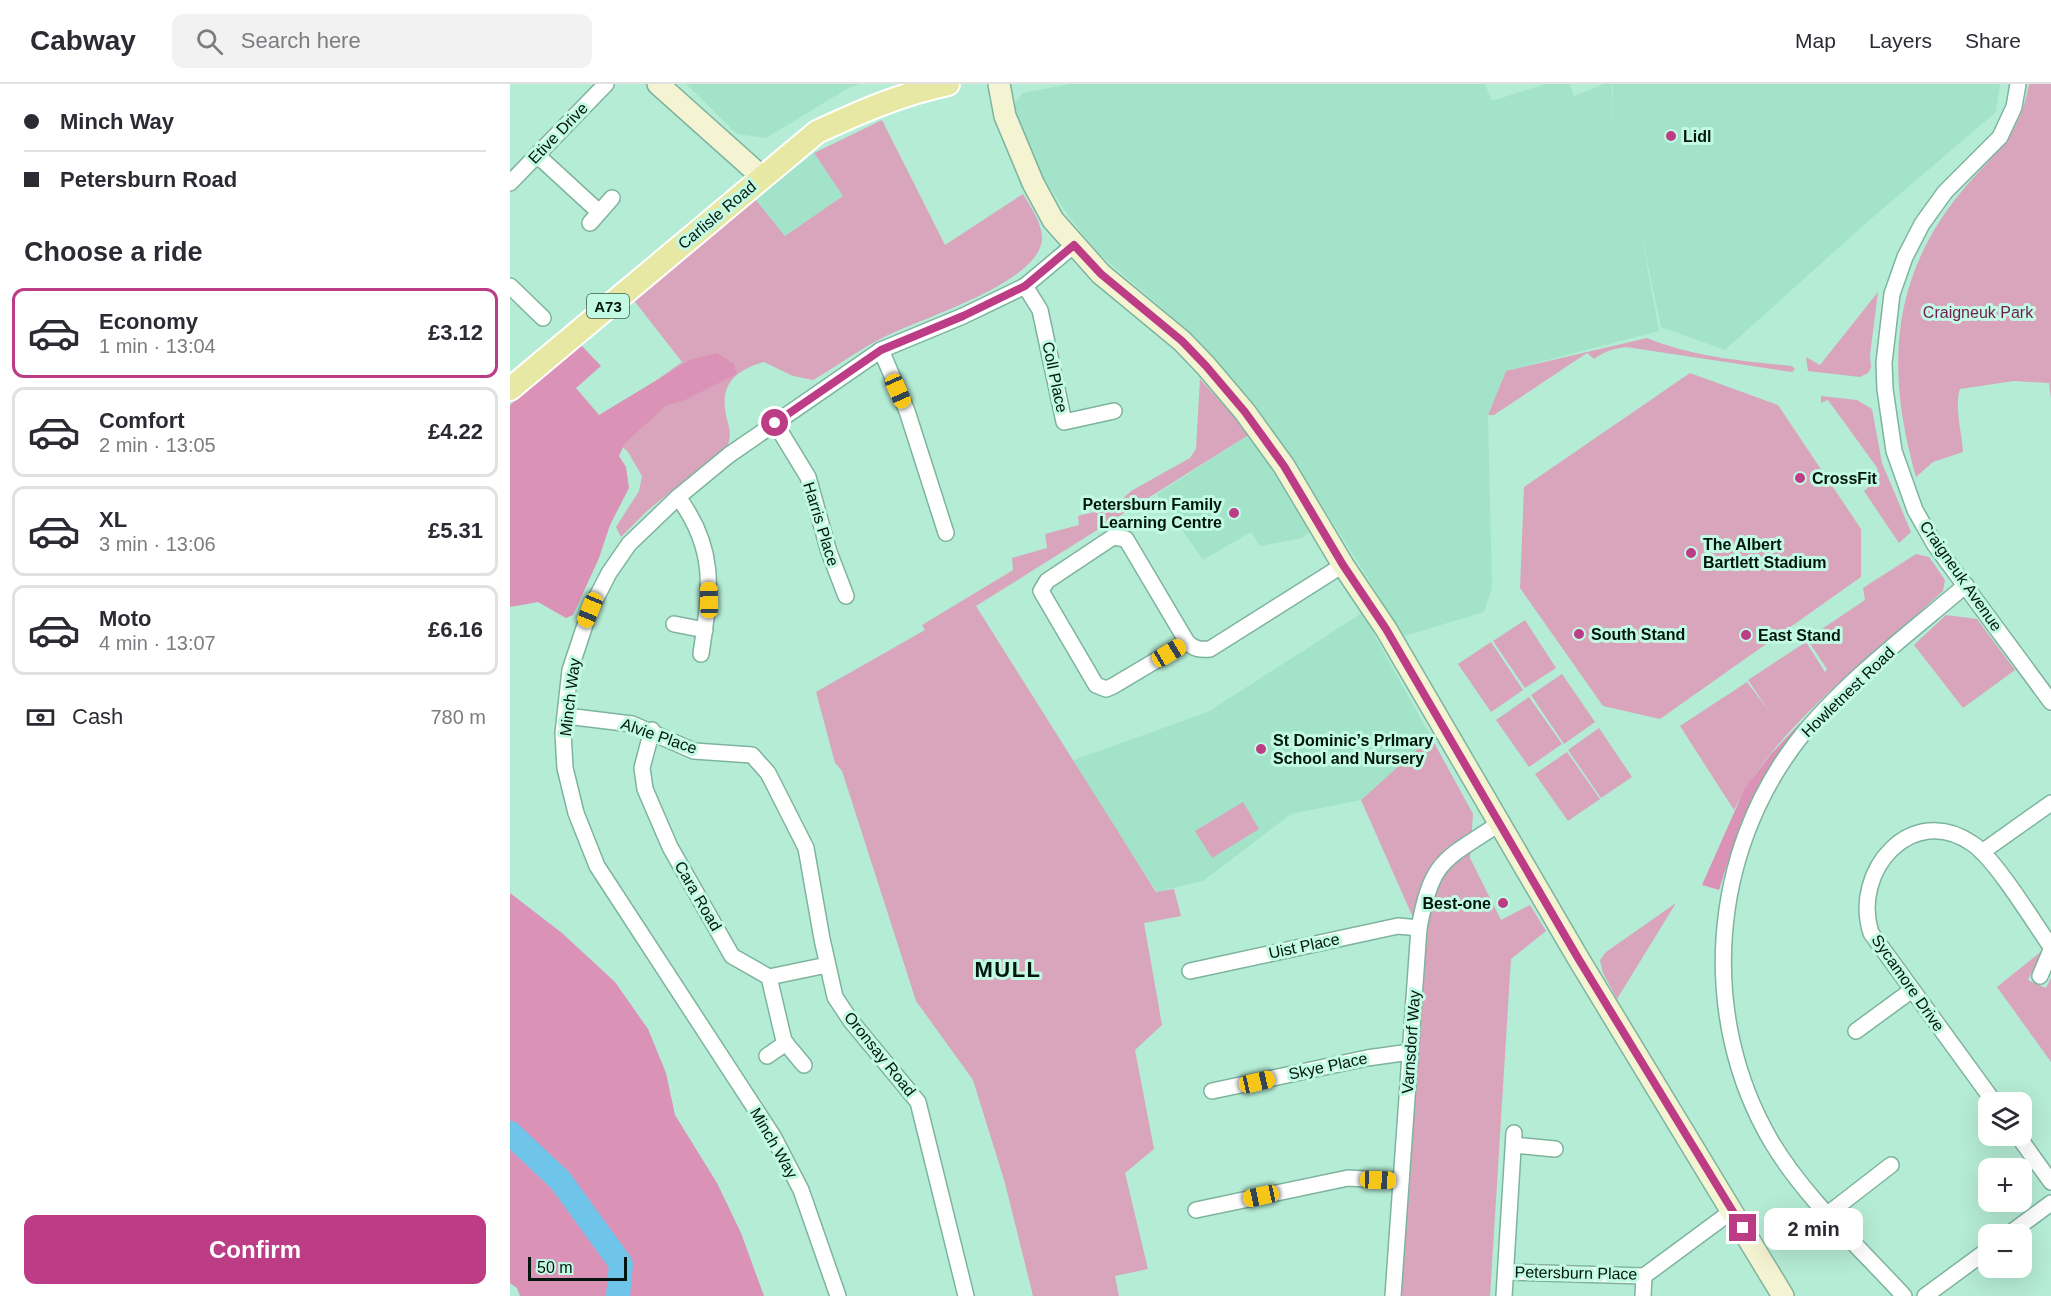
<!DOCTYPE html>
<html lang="en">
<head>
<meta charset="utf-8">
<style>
	:root { --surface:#fff; --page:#f2f2f3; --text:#2b2b33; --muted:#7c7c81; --line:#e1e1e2; --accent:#bc3c86 }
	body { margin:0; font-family:Helvetica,sans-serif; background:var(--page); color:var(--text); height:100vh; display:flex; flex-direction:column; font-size:22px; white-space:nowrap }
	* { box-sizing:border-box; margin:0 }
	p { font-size:20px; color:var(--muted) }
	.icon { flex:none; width:33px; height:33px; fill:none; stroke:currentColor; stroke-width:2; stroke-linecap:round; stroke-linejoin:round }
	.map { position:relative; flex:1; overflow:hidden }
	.panel { display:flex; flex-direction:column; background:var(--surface); width:510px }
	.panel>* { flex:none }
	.hud { display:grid; align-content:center; height:132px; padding:0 24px; background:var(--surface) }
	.controls { position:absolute; left:1468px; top:1008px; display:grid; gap:12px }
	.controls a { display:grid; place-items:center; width:54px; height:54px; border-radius:12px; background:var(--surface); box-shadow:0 6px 24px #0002; font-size:30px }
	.scale { position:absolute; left:18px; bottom:15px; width:99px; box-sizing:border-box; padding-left:6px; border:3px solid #02160f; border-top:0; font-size:16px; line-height:21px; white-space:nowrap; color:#02160f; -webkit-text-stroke:4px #c2fae3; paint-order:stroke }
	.end { position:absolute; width:27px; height:27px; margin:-14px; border:8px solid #bc3c86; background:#fff; box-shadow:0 0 0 3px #fff }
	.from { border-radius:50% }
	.bubble { position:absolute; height:42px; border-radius:12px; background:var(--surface); box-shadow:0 6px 24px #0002; font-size:20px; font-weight:700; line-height:42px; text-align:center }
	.car { position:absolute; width:18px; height:36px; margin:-18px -9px; border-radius:8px; box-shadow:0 0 4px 2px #0007; background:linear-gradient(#f5c518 24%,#345 0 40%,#f5c518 0 76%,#345 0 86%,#f5c518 0) }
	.hud b { display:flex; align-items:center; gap:21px; height:57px; font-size:22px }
	.hud b+b { border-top:2px solid var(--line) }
	.hud i { width:15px; height:15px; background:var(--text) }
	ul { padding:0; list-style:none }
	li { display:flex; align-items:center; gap:18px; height:90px; margin:0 12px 9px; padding:0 12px; border:3px solid var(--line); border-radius:12px }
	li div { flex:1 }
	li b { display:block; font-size:22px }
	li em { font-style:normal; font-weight:700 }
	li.active { border-color:var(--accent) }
	li>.icon { width:54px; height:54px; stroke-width:1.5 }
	h2 { padding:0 24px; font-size:27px; line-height:72px }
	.pay { display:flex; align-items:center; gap:15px; height:66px; padding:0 24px; font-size:22px }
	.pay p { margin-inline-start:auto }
	.cta { display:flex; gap:12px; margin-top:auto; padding:12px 24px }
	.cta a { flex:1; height:69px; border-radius:12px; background:var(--accent); color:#fff; font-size:24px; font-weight:700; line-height:69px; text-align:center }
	header { display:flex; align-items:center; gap:36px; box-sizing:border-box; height:84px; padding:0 30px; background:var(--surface); border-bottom:2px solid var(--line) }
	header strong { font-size:28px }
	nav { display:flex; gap:33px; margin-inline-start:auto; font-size:21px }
	.search { width:420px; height:54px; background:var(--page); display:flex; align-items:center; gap:15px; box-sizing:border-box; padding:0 21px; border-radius:12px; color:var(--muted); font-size:22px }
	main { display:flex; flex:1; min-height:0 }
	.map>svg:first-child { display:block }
</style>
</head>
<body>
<header>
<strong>Cabway</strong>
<div class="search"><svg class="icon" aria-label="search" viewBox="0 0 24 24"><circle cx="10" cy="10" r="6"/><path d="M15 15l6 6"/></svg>Search here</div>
<nav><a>Map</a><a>Layers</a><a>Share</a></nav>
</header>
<main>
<section class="panel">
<div class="hud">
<b><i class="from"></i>Minch Way</b>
<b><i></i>Petersburn Road</b>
</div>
<h2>Choose a ride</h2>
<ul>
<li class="active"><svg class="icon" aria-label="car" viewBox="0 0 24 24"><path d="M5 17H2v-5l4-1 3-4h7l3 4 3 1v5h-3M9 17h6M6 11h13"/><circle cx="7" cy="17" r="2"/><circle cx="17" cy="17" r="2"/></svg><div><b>Economy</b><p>1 min · 13:04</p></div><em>£3.12</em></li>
<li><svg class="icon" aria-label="car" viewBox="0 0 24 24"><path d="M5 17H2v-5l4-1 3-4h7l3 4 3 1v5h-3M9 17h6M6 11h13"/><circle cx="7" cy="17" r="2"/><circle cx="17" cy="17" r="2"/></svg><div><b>Comfort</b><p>2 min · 13:05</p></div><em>£4.22</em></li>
<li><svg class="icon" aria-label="car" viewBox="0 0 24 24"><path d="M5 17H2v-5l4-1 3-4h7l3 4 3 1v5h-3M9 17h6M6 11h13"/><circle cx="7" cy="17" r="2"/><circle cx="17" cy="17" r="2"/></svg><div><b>XL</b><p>3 min · 13:06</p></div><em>£5.31</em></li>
<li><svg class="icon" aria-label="car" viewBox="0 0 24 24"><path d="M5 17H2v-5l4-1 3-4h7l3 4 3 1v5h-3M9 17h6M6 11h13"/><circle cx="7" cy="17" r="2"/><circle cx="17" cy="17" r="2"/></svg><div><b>Moto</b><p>4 min · 13:07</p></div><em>£6.16</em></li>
</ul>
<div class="pay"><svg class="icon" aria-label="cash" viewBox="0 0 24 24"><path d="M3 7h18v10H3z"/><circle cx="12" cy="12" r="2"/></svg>Cash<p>780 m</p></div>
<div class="cta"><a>Confirm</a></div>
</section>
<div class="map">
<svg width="1541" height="1212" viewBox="0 0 1541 1212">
	<rect width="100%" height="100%" fill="#b5ecd6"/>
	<g fill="#a3e3c9">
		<path d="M176,0H350L340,3L256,54L227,50Z"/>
		<path d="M560,0H975L982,17L1035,0H1060L1064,12L1094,0H1102V44L1103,0H1490L1486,28L1355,140L1215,266L1151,243L1131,148L1149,247L996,287L978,331L982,504L974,528L894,552L825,442L756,338L731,306L677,246L586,167L560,134L524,80L503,21L513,9Z"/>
		<path d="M304,69L333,112L275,152L245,115Z"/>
		<path d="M740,350L800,448L792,454L750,462L741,448L693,476L647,410Z"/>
		<path d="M852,529L921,653L851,716L781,730L693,797L647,808L561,677L698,628Z"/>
	</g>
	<g fill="#d8a5bd">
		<path d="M1519,0H1541V315L1539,299L1504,297L1450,305C1444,322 1452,349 1453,368L1423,378L1406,393C1375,284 1380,191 1456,102C1488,66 1510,50 1519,0Z"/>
		<path d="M372,36L435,161L513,110C521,123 536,145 531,161C519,202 412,234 374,253C350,265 327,282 303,296L283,292L254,278C230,285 212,296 215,324C216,338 223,346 218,361L137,427L111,453L106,443L129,407L132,392L118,368L87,339L172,278L122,214L245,115L275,152L333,112L304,69Z"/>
		<path d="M1368,208L1360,271L1361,284L1358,289L1350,293L1298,287L1296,273L1310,281Z"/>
		<path d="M1137,254C1184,273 1232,277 1282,282L1285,285L1282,288L1116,263C1103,265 1095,267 1084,275L1077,269L984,331H978L996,287Z"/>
		<path d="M1180,289L1268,321L1351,445V493L1150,635L1093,622L1010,504L1014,403Z"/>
		<path d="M690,295L740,350L466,522L646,808L664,805L671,832L634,839L652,941L625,966L644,1065L615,1089L638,1185L605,1192L609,1212H523L495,1099L463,996L406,917L332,687L325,679L306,608L415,546L412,541L503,486L502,474L537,464L535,450L569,441L568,432L604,423L621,407L680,374L686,365Z"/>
		<path d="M1311,312L1347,316L1362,325L1372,379L1401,448L1389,459L1354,407L1362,400L1359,393L1368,385L1318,316L1311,319Z"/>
		<path d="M1406,470L1419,473L1435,496L1433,507C1364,571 1266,641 1224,726L1170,642L1237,598L1259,627L1238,596L1296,558L1315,588L1317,585L1297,555L1355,516L1353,504Z"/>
		<path d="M1436,531L1467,535L1505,586L1453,624L1404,561Z"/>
		<path d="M1015,536L1046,584L1015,604L983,557Z"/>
		<path d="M981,558L1013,606L981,628L948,580Z"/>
		<path d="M1052,590L1085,638L1054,660L1021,611Z"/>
		<path d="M1019,613L1052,660L1019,683L986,636Z"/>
		<path d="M1089,644L1122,693L1091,714L1058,666Z"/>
		<path d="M921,653L963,730L960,774L991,836L1020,821L1036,847L1001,875L980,1212H891L916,863L851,716Z"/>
		<path d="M1057,668L1090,715L1058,737L1025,690Z"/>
		<path d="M733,718L749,745L702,774L685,747Z"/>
		<path d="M1166,819L1107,915L1093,889L1090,876L1096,868Z"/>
		<path d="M1533,866L1518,896L1536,904L1541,894V978L1487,903Z"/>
	</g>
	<g fill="#db92b7">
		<path d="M70,260L91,282L66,304L89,331L180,276L207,269L224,280L227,290L175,316L157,321L115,359L109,372L116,383L119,404L100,441L89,474L63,531L56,534L28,518L0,523V321Z"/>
		<path d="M1291,638C1256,691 1227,745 1209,806L1192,801L1235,704L1261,670Z"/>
		<path d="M0,809L52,849L105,898L138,945L156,989L165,1031L207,1099L231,1149L254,1212H10L7,1204L0,1199Z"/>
	</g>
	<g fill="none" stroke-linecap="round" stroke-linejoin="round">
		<path stroke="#6fc4ea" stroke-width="24" d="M0,1049L50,1096L111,1180L108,1212"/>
		<defs>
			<g id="street">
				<path d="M1508,0L1504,23L1490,53L1435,108L1412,140L1395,173L1382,210L1374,279L1375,305L1384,367L1405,426L1425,461L1541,618"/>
				<path d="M27,71L89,128"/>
				<path d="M0,99L96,0"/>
				<path d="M80,139L102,114"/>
				<path d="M0,202L33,234"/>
				<path d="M515,202L530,226L554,338L604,327"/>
				<path d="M371,266L397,327L436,449"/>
				<path d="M265,339L298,393L319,468L336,512"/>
				<path d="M168,413C208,467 200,508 191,570"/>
				<path d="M164,540L195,546"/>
				<path d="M677,558L603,602L596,605L586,601L531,507L537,497L603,453L616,455L677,558C684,565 690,566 700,565L833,481"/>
				<path d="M56,632L122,640L184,667L242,671L258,689L296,764L312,855L325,913L341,937L408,1018L456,1212"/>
				<path d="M142,646L132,684L135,705L160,763L222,872L259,893L274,957L294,981"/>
				<path d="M1472,768L1541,719"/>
				<path d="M680,887L888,842L909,844"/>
				<path d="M1530,892L1541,866"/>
				<path d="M259,893L317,881"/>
				<path d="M1346,947L1402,906"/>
				<path d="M257,972L276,959"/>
				<path d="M702,1007L857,974L900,968"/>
				<path d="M1484,1018L1361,849C1341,787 1402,717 1463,760C1486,776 1523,837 1541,863"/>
				<path d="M1508,1052L1541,1098"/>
				<path d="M1004,1061L1045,1065"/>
				<path d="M686,1126L838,1094L891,1097"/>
				<path d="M1319,1129L1381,1081"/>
				<path d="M1499,1150L1541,1119"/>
				<path d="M996,1188L1134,1192L1222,1127"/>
				<path d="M328,1212L291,1106L263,1052L87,782L66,729L55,684L53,649L60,586L80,526L99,489L119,460L168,413L219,371L371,266L453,232L515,202L564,161"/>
				<path d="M883,1212L909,844C922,774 935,776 990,739"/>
				<path d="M994,1212L1004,1049"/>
				<path d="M1133,1212L1134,1192"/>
				<path d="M1394,1212C1350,1164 1294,1113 1261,1057C1188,932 1200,769 1289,655C1333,599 1402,547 1456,501"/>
				<path d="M1415,1212L1479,1165"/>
			</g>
			<g id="secondary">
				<path d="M148,0L252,93"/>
				<path d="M489,0L495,32L523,99L543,136L591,190L672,257L696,282L735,328L774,382L833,481L876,545L1068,874L1273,1212"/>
			</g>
			<path id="primary" d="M0,305L307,48C350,28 391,10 438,0"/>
		</defs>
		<use href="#street" stroke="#7eb49f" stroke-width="18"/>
		<use href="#secondary" stroke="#7eb49f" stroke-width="24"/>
		<use href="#primary" stroke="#fff" stroke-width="26"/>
		<use href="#street" stroke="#fff" stroke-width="15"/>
		<use href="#secondary" stroke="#f4f3d2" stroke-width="21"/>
		<use href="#primary" stroke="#e8e8a5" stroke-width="22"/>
	</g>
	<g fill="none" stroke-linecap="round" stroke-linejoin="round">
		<path stroke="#bc3c86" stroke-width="8" d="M265,339L371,266L453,232L515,202L564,161L591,190L672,257L696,282L735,328L774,382L833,481L876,545L1068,874L1233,1144"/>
	</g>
	<g fill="#bc3c86" stroke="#c2fae3" stroke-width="2">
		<circle cx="1161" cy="52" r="6"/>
		<circle cx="1290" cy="394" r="6"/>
		<circle cx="724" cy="429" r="6"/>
		<circle cx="1181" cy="469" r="6"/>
		<circle cx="1069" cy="550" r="6"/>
		<circle cx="1236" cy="551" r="6"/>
		<circle cx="751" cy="665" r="6"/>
		<circle cx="993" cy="819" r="6"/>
	</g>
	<g text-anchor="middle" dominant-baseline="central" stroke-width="6" stroke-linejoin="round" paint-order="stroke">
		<rect fill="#c2fae3" stroke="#3c5a4f" stroke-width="1.5" x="77" y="210" width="42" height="24" rx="4.5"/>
		<g font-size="15" font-weight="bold" fill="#02160f">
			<text x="98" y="222">A73</text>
		</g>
		<g font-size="16" fill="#02160f" stroke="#c2fae3">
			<text transform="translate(48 49) rotate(-46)">Etive Drive</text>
			<text transform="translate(207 131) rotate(-40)">Carlisle Road</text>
			<text transform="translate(545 293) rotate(78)">Coll Place</text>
			<text transform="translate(311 440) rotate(73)">Harris Place</text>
			<text transform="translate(1451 492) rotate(55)">Craigneuk Avenue</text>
			<text transform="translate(1338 608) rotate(-44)">Howletnest Road</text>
			<text transform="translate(60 613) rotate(-83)">Minch Way</text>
			<text transform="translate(149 652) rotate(19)">Alvie Place</text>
			<text transform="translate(188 812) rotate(60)">Cara Road</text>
			<text transform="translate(794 862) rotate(-12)">Uist Place</text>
			<text transform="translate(1398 899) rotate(55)">Sycamore Drive</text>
			<text transform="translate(901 958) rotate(-86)">Varnsdorf Way</text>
			<text transform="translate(370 970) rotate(51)">Oronsay Road</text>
			<text transform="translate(818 982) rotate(-12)">Skye Place</text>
			<text transform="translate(264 1059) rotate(60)">Minch Way</text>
			<text transform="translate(1066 1189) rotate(1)">Petersburn Place</text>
		</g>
		<g font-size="16" font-weight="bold" fill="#02160f" stroke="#c2fae3" text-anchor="start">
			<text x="1173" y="52">Lidl</text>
			<text x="1302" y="394">CrossFit</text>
			<text x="712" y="420" text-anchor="end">Petersburn Family<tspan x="712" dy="18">Learning Centre</tspan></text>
			<text x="1193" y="460">The Albert<tspan x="1193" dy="18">Bartlett Stadium</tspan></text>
			<text x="1081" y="550">South Stand</text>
			<text x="1248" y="551">East Stand</text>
			<text x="763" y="656">St Dominic’s PrImary<tspan x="763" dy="18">School and Nursery</tspan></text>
			<text x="981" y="819" text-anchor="end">Best-one</text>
		</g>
		<g font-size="16" fill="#711d4f" stroke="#c2fae3">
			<text x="1468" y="228">Craigneuk Park</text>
		</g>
		<g font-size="22" font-weight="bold" letter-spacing="1.5" fill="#02160f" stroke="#c2fae3">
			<text x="498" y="885">MULL</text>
		</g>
	</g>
</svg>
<div class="controls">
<a><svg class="icon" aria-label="layers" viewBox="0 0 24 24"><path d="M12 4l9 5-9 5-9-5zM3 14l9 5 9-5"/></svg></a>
<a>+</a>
<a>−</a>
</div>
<div class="scale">50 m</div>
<i class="end from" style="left:265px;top:339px"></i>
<i class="end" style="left:1233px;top:1144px"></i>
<div class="bubble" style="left:1254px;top:1124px;width:99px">2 min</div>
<i class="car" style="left:388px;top:307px;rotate:156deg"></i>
<i class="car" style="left:199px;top:516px;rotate:359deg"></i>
<i class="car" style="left:80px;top:526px;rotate:202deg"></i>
<i class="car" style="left:659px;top:569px;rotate:59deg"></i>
<i class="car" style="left:747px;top:998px;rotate:77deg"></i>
<i class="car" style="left:868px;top:1096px;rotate:92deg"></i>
<i class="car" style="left:751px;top:1112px;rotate:258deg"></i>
</div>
</main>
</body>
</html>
